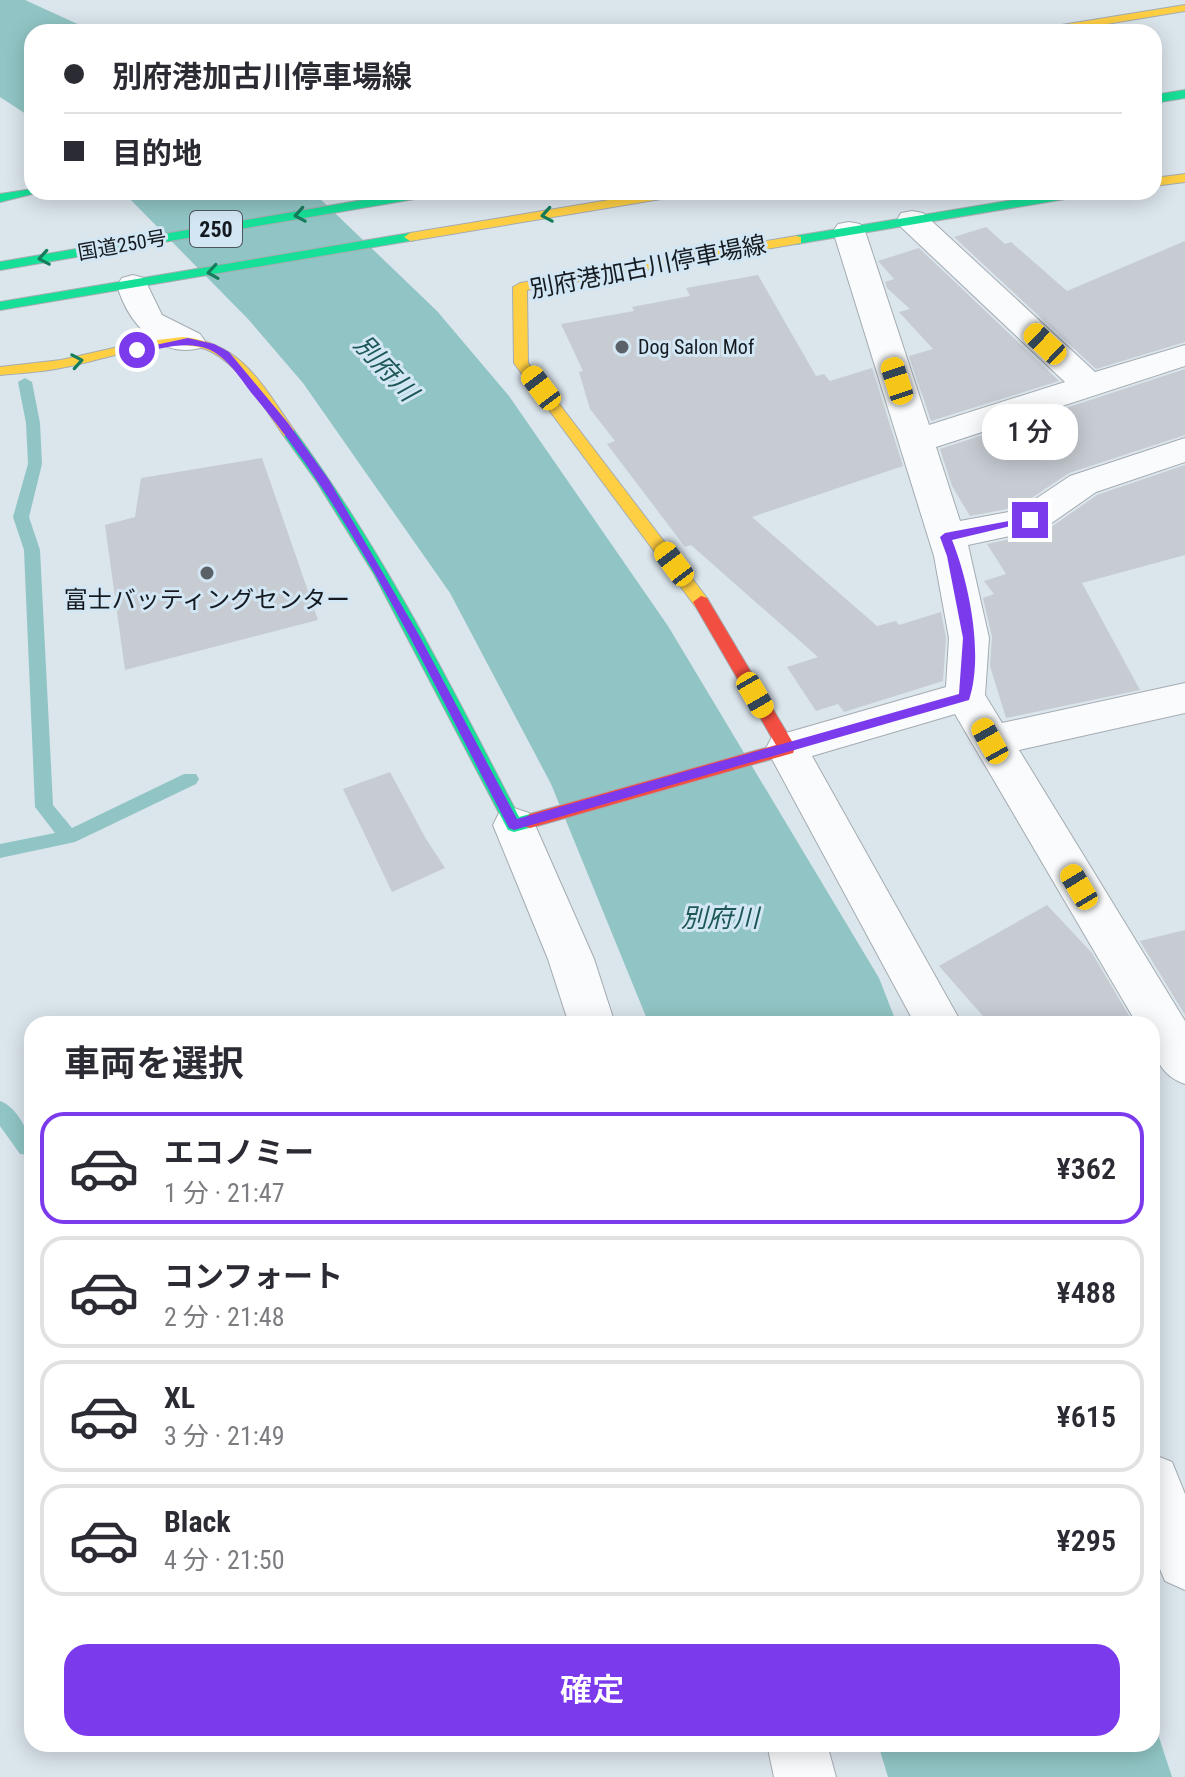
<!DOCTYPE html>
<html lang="ja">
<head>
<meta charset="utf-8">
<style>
	:root { --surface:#fff; --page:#f2f2f3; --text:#2b2b33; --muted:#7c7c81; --line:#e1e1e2; --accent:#7c3aed }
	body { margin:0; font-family:"Roboto Condensed","Noto Sans JP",sans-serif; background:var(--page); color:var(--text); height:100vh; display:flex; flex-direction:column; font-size:30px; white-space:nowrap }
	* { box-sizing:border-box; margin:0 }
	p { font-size:26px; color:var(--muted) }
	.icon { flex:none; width:44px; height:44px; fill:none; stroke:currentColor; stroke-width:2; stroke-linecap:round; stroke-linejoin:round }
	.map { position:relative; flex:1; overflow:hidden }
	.drawer { position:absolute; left:24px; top:1016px; width:1136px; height:736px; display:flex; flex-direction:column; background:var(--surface); border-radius:24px; box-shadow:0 4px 20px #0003 }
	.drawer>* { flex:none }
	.guide { position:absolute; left:24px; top:24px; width:1138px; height:176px; border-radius:24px; box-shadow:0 4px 20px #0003; display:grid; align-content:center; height:176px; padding:0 40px; background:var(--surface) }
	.end { position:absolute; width:36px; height:36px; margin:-18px; border:10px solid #7c3aed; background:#fff; box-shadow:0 0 0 4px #fff }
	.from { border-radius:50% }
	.bubble { position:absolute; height:56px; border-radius:24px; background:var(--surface); box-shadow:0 4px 20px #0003; font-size:26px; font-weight:600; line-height:56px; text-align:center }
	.car { position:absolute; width:24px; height:48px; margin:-24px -12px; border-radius:10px; box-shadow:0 0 6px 2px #0007; background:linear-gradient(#f5c518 24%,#345 0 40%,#f5c518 0 76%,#345 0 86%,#f5c518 0) }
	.guide b { display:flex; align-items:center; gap:28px; height:76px; font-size:30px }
	.guide b+b { border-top:2px solid var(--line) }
	.guide i { width:20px; height:20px; background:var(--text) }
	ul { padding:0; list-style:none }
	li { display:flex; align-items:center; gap:24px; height:112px; margin:0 16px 12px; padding:0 24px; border:4px solid var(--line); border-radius:24px }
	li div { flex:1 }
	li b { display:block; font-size:30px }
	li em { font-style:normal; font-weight:600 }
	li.selected { border-color:var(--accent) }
	li>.icon { width:72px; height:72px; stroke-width:1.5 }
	h2 { padding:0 40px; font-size:36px; line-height:96px }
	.primary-button { display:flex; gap:16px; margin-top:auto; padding:16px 40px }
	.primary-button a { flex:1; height:92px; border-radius:24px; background:var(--accent); color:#fff; font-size:32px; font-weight:600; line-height:92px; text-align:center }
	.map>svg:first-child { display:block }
</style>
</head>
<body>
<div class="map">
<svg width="1185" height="1777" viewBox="0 0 1185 1777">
	<rect width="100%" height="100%" fill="#dbe5ec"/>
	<g fill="#91c5c5">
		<path d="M0,0H25L95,32H32V118L0,97Z"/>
		<path d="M123,192H313L437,311L509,396L668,626L879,978L897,1024H649L551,784L450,593L303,383L248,319Z"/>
		<path d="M1152,1716L1172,1777H888L878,1744H1152Z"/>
	</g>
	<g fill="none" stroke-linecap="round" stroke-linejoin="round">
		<g fill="#91c5c5" fill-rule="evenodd">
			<path d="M25,378L32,382L40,423L42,464L29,517L40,550L53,805L72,828L184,774H196L199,779L196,784L75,842L0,858V844L55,833L35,807L24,550L13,517L28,464L26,423L18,382Z"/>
			<path d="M0,1101C19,1108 32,1137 32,1155L20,1154L0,1126Z"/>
		</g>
	</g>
	<g fill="#c6ccd2">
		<path d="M986,227L1005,244L1011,242L1067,291L1185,241V342L1096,369L954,237Z"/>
		<path d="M919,248L1059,381L931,421L909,356L933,349L899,312L910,309L887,288L885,282L894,279L878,261Z"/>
		<path d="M758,275L816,376L824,374L830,381L872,368L903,466L752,517L877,626L896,621L899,625L941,612L946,638L943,681L844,712L838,704L816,711L787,667L818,657L691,545L685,547L607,444L615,441L590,409L579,372L583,371L561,324L634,311L632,307L690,296L686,288Z"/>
		<path d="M1185,369V435L1069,473L1018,507L970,516L952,486L940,449Z"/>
		<path d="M262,458L318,620L125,670L105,525L135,517L141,478Z"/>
		<path d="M1185,465V555L1082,583L1140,690L1006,718L990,666L992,637L983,598L994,594L984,581L1006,574L987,544L1044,532L1097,495Z"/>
		<path d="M390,772L426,839L445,868L392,892L343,789Z"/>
		<path d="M1047,905L1092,953L1134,1024H990L939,966Z"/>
		<path d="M1185,930V1015L1140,941Z"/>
	</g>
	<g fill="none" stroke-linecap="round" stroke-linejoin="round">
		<defs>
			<g id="street">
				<path d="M912,211L923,213L1095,372L1185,345V366L936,447L960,521L1019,510L1070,476L1185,438V462L1096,492L1043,529L968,545L989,638L985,695L1002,723L1185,683V713L1019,750L1185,1021V1084C1157,1074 1152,1052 1152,1024H1137L955,714L812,756L962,1024H915L766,748L772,737L946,687L949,638L934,556L833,231L838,224L849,222L860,224L865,231L929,425L1065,382L901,227L897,220L901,213Z"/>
				<path d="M133,275L144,278L162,315L200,334L205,341L200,348C158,359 127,321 117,285L122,278Z"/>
				<path d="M514,808L529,813L535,825L594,959L615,1024H569L548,959L493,825L499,813Z"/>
				<path d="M1152,1454L1172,1462L1185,1494V1590L1165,1581L1152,1550Z"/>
				<path d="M767,1744H827L836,1777H774Z"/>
			</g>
			<g id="fast">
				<path d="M1185,90V98L1154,103V95Z"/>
				<path d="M32,189V192H40L0,202V194Z"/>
				<path d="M410,192H438L432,196L0,270V262Z"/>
				<path d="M1061,192H1089L1083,196L796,244L790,240L796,236Z"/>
				<path d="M410,233L415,234V240L0,310V302Z"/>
				<path d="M289,428L294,430C383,551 450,684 519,817L530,814L536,816L539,821L536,826L514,832L508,830L374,574L317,482L282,433Z"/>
			</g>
			<g id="slow">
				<path d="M1185,5V11L1058,32H1031L1037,29Z"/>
				<path d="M1185,174V182L1154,186V178Z"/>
				<path d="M657,192H685L679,196L410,241L404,237L410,233Z"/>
				<path d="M796,236L801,237V243L527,290L528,363L707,598L709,602L701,608L695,606L514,363L513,287L520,283Z"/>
				<path d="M183,337C242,343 262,385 294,430V436H284C264,408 244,369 212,352C173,332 103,361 61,368C41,372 20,373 0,375V367L61,360L140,342Z"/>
			</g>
			<path id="jam" d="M701,596L707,598L793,743L795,748L793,753L530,828L524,826L521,821L530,814L776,745L693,602Z"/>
		</defs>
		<use href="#street" stroke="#a4acb2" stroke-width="2"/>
		<use href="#fast" stroke="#a4acb2" stroke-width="2"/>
		<use href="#slow" stroke="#a4acb2" stroke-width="2"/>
		<use href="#jam" stroke="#a4acb2" stroke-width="2"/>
		<use href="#street" fill="#fafbfc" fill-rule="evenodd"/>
		<use href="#fast" fill="#16e098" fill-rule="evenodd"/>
		<use href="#slow" fill="#ffcf43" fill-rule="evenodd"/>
		<use href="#jam" fill="#f24e42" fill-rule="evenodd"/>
	</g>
	<defs><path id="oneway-chevron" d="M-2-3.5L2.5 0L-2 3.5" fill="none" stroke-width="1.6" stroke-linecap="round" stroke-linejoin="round" transform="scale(2)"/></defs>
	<g stroke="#157d5c">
		<use href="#oneway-chevron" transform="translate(300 215) rotate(170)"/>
		<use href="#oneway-chevron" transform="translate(547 215) rotate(170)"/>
		<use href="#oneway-chevron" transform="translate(44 258) rotate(170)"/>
		<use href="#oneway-chevron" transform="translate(213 272) rotate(171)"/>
		<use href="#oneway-chevron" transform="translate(77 361) rotate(-10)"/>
	</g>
	<path fill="#7c3aed" d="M188,338L214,344L229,352L288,423L329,480L419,635L517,819L959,694L963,638L947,556L940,537L945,533L1030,517L1036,520L952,540C969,582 984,656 969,700L514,830L509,828C432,682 360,523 254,396C241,380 228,357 208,349C186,340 160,349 137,353L132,350Z"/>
	<g fill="#5a6167" stroke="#d3e6f4" stroke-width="3">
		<circle cx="622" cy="347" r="8"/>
		<circle cx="207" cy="573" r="8"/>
	</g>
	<g text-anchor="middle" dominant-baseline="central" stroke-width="6" stroke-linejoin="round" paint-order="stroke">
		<g font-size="20" fill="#141a1f" stroke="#d3e6f4">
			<text transform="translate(122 245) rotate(-10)">国道250号</text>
		</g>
		<g font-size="20" fill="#141a1f" stroke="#d3e6f4" text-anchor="start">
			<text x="638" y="347">Dog Salon Mof</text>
		</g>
		<rect fill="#d3e6f4" stroke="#4d575f" stroke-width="2" x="190" y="211" width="52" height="36" rx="6"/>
		<g font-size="22" font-weight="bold" fill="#141a1f">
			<text x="216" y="229">250</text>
		</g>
		<g font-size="24" fill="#141a1f" stroke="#d3e6f4">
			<text transform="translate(648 267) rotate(-11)">別府港加古川停車場線</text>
		</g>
		<g font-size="24" fill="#141a1f" stroke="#d3e6f4">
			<text x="207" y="600">富士バッティングセンター</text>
		</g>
		<g font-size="26" font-style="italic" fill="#1d5856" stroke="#d3e6f4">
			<text transform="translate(386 368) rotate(47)">別府川</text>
			<text x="720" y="918">別府川</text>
		</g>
	</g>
</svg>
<i class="end from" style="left:137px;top:350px"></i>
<i class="end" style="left:1030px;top:520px"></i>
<div class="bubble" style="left:982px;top:404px;width:96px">1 分</div>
<i class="car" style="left:1045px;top:344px;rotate:313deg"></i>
<i class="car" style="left:897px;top:381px;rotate:342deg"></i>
<i class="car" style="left:541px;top:388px;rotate:323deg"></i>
<i class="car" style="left:674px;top:564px;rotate:323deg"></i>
<i class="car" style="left:755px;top:695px;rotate:150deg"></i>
<i class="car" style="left:990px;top:741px;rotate:331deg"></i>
<i class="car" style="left:1079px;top:887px;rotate:329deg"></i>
<div class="guide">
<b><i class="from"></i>別府港加古川停車場線</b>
<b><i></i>目的地</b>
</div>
<section class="drawer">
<h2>車両を選択</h2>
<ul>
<li class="selected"><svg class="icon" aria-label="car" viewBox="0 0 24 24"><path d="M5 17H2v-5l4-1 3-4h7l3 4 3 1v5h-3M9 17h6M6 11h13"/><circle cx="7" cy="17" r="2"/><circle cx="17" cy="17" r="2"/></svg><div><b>エコノミー</b><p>1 分 · 21:47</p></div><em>¥362</em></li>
<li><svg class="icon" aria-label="car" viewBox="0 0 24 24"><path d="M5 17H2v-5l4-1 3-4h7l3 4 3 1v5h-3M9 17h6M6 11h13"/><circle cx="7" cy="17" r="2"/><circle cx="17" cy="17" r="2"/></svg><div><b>コンフォート</b><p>2 分 · 21:48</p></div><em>¥488</em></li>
<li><svg class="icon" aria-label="car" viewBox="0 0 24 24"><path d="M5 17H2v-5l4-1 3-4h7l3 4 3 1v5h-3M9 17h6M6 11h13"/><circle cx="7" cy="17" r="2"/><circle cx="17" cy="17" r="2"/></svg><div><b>XL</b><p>3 分 · 21:49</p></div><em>¥615</em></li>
<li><svg class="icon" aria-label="car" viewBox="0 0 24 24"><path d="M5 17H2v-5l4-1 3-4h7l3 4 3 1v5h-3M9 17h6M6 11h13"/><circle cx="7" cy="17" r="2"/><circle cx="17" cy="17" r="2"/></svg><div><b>Black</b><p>4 分 · 21:50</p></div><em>¥295</em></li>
</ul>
<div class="primary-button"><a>確定</a></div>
</section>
</div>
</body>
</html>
